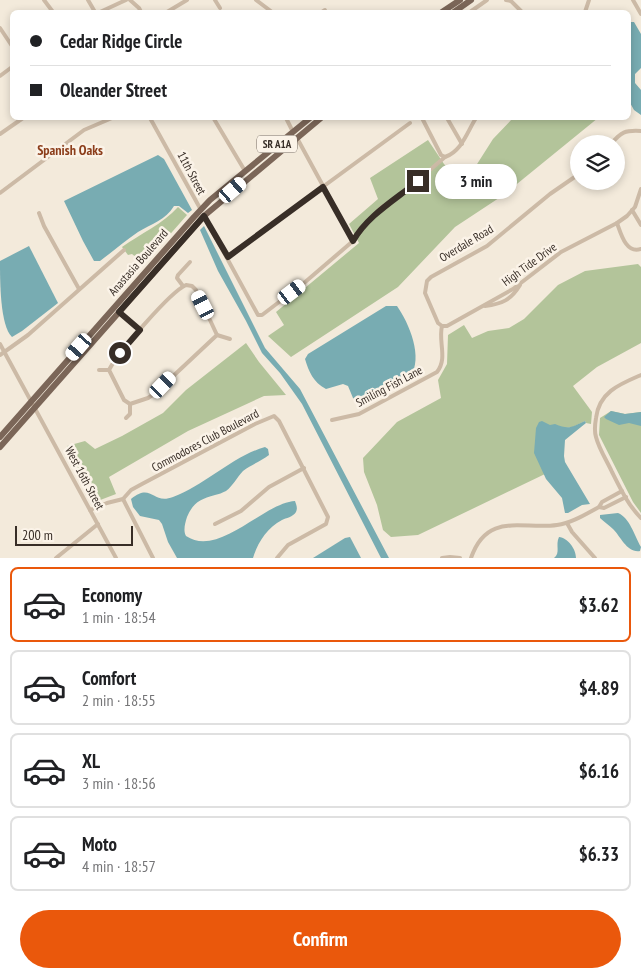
<!DOCTYPE html>
<html lang="en">
<head>
<meta charset="utf-8">
<style>
	:root { --surface:#fff; --page:#f6f6f6; --text:#202124; --muted:#757577; --line:#e0e0e0; --accent:#ea580c }
	body { margin:0; font-family:"PT Sans Narrow",sans-serif; background:var(--page); color:var(--text); height:100vh; display:flex; flex-direction:column; font-size:19px; white-space:nowrap }
	* { box-sizing:border-box; margin:0 }
	p { font-size:16px; color:var(--muted) }
	.icon { flex:none; width:28px; height:28px; fill:none; stroke:currentColor; stroke-width:2; stroke-linecap:round; stroke-linejoin:round }
	.map { position:relative; height:558px; overflow:hidden }
	.sheet { display:flex; flex-direction:column; background:var(--surface); flex:1 }
	.sheet>* { flex:none }
	.hud { position:absolute; left:10px; top:10px; width:621px; height:110px; border-radius:8px; box-shadow:0 2px 8px #0003; display:grid; align-content:center; height:110px; padding:0 20px; background:var(--surface) }
	.tools { position:absolute; left:570px; top:135px; display:grid; gap:10px }
	.tools a { display:grid; place-items:center; width:55px; height:55px; border-radius:50%; background:var(--surface); box-shadow:0 2px 8px #0003; font-size:25px }
	.scale { position:absolute; left:15px; bottom:12px; width:118px; box-sizing:border-box; padding-left:5px; border:2px solid #382e27; border-top:0; font-size:14px; line-height:18px; white-space:nowrap; color:#382e27; -webkit-text-stroke:4px #fbf3e8; paint-order:stroke }
	.end { position:absolute; width:22px; height:22px; margin:-11px; border:6px solid #382e27; background:#fff; box-shadow:0 0 0 2px #fff }
	.from { border-radius:50% }
	.bubble { position:absolute; height:35px; border-radius:18px; background:var(--surface); box-shadow:0 2px 8px #0003; font-size:16px; font-weight:700; line-height:35px; text-align:center }
	.car { position:absolute; width:15px; height:30px; margin:-15px -8px; border-radius:6px; box-shadow:0 0 4px 1px #0007; background:linear-gradient(#fff 24%,#345 0 40%,#fff 0 76%,#345 0 86%,#fff 0) }
	.hud b { display:flex; align-items:center; gap:18px; height:48px; font-size:19px }
	.hud b+b { border-top:1px solid var(--line) }
	.hud i { width:12px; height:12px; background:var(--text) }
	ul { padding:9px 0 0; list-style:none }
	li { display:flex; align-items:center; gap:15px; height:75px; margin:0 10px 8px; padding:0 10px; border:2px solid var(--line); border-radius:8px }
	li div { flex:1 }
	li b { display:block; font-size:19px }
	li em { font-style:normal; font-weight:700 }
	li.current { border-color:var(--accent) }
	li>.icon { width:45px; height:45px; stroke-width:1.5 }
	.cta { display:flex; gap:10px; margin-top:auto; padding:10px 20px }
	.cta a { flex:1; height:58px; border-radius:30px; background:var(--accent); color:#fff; font-size:20px; font-weight:700; line-height:58px; text-align:center }
	.map>svg:first-child { display:block }
</style>
</head>
<body>
<div class="map">
<svg width="641" height="558" viewBox="0 0 641 558">
	<rect width="100%" height="100%" fill="#f3eadb"/>
	<g fill="#b3c49a">
		<path d="M513,118H598L502,196L455,227L398,287L291,357L268,336L284,325L276,312L359,243L349,224L378,199L370,178L428,140L444,164L460,182L472,172L493,139Z"/>
		<path d="M178,207L187,215L144,264L132,254L128,255L122,247C140,234 163,224 178,207Z"/>
		<path d="M638,264L641,267V343L597,367L573,386L592,412L591,424L586,423L585,421L573,427L564,428L545,474L418,535L391,537L383,530L377,505L364,472L363,458L397,422L441,398L438,380L447,364L448,335L464,325L472,338L488,331L509,328L524,319L558,285L585,271Z"/>
		<path d="M246,343L259,362L286,395L264,396L188,431L109,477L116,494L95,502L67,446L85,441L95,449L122,436L163,413L186,390Z"/>
		<path d="M611,411L625,414L641,412V513L633,502L599,435L600,418Z"/>
	</g>
	<g fill="#78acb2">
		<path d="M629,22H634L641,34V68L635,74V83L641,90V115L634,110L629,101Z"/>
		<path d="M158,155L164,159L192,210L188,213L179,206H174C166,220 151,224 138,232C125,241 112,252 100,261H94L83,241L64,201Z"/>
		<path d="M204,226L265,348L300,389L389,558H381L302,404L280,373L262,353L246,321L218,271L200,230Z"/>
		<path d="M29,246L58,303L22,331L12,337C0,326 0,281 0,261Z"/>
		<path d="M386,306H397C409,323 424,358 410,377L360,403L353,398L348,386L343,384L326,389C313,382 309,372 305,359L308,354Z"/>
		<path d="M611,411L625,414L641,412V426L629,423L619,425L606,419L604,417Z"/>
		<path d="M542,421L550,425L555,424C569,430 572,427 585,421L586,423L565,440L564,456L565,462L590,504L582,505L568,513H565L562,498L546,479L534,453L536,428L539,422Z"/>
		<path d="M265,447L268,449L269,455C261,461 251,465 243,471C237,477 233,486 226,491C222,493 219,494 215,495C200,499 193,503 187,517C185,523 183,531 186,536C219,558 263,503 295,501C296,504 298,508 296,512C293,517 286,518 282,520C267,528 258,542 253,558H177L168,542L162,524L159,520L140,516L133,507L131,499C152,482 152,505 173,497C206,485 231,457 265,447Z"/>
		<path d="M618,513C630,518 634,535 641,547L640,551C627,553 621,537 613,529C609,525 604,522 600,518V515Z"/>
		<path d="M350,537L361,558H313L345,538Z"/>
		<path d="M559,537C568,538 576,549 576,558H554C561,553 555,545 559,537Z"/>
	</g>
	<g fill="none" stroke-linecap="round" stroke-linejoin="round">
		<g stroke="#ccbaa6" stroke-width="4">
			<path d="M44,0L53,12"/>
			<path d="M88,0L95,12"/>
			<path d="M130,0L139,8L141,12"/>
			<path d="M215,0L220,8"/>
			<path d="M256,0L272,12"/>
			<path d="M506,0L511,1L522,12"/>
			<path d="M633,0L641,14"/>
			<path d="M100,12L126,0"/>
			<path d="M167,12L187,0"/>
			<path d="M322,12L325,10"/>
			<path d="M470,12L487,0"/>
			<path d="M585,12L589,0"/>
			<path d="M0,28L12,46"/>
			<path d="M0,76L12,67"/>
			<path d="M150,118L201,210"/>
			<path d="M286,118L293,132"/>
			<path d="M422,118L441,155L445,157C462,151 467,132 476,118"/>
			<path d="M447,118L462,144"/>
			<path d="M214,119L245,171"/>
			<path d="M0,134L23,118"/>
			<path d="M297,138L353,241"/>
			<path d="M611,144C621,132 625,130 641,131"/>
			<path d="M0,193L84,130L112,118"/>
			<path d="M632,210L641,225"/>
			<path d="M39,213L44,226L79,289"/>
			<path d="M204,216L258,315H262L304,283L353,241L358,232L382,207L396,199L445,157"/>
			<path d="M617,223C621,234 626,254 641,249"/>
			<path d="M227,257L410,123"/>
			<path d="M186,285L192,286L196,290L217,335L154,394L148,398L130,404L124,400L109,370C117,354 170,292 186,285Z"/>
			<path d="M183,286L177,278L178,275L190,262"/>
			<path d="M485,306C502,304 511,300 520,285"/>
			<path d="M119,312L140,330"/>
			<path d="M442,326H447L513,289L561,252L617,223L627,216L635,207L641,189"/>
			<path d="M442,326L438,323L425,293L427,281L431,277L487,246L550,194L579,174"/>
			<path d="M217,335L230,339"/>
			<path d="M0,344L116,558"/>
			<path d="M0,355L28,335L124,250"/>
			<path d="M99,370H109"/>
			<path d="M641,375C620,384 599,392 596,418C595,424 594,431 596,437C599,449 607,461 612,472C620,488 628,505 641,518"/>
			<path d="M126,418L130,414V404"/>
			<path d="M332,420L359,414L437,372C448,358 438,342 442,326"/>
			<path d="M123,499L153,558"/>
			<path d="M599,507L604,508L626,497"/>
			<path d="M90,510L107,503L123,499L131,490L142,484L255,424L274,416L279,421L328,517L326,524L288,545L277,558"/>
			<path d="M567,523L572,532L595,558"/>
			<path d="M215,524L241,511L269,487L304,468"/>
			<path d="M56,558L98,524"/>
			<path d="M442,558L450,557L460,558"/>
			<path d="M471,558C487,511 523,530 557,525C572,523 586,514 599,507L602,502L622,491"/>
		</g>
		<g stroke="#7b6658" stroke-width="6">
			<path d="M442,12L460,0"/>
			<path d="M454,12L471,0"/>
			<path d="M0,437L194,217L210,200L310,118"/>
			<path d="M0,447L204,216L321,118"/>
		</g>
	</g>
	<g fill="none" stroke-linecap="round" stroke-linejoin="round">
		<path stroke="#382e27" stroke-width="6" d="M120,353L140,330L119,312L204,216L228,257L323,187L353,241C368,215 395,200 418,181"/>
	</g>
	<g text-anchor="middle" dominant-baseline="central" stroke-width="5" stroke-linejoin="round" paint-order="stroke">
		<rect fill="#fbf3e8" stroke="#726961" stroke-width="1" x="257" y="135.5" width="40" height="17" rx="4"/>
		<g font-size="11" font-weight="bold" fill="#382e27">
			<text x="277" y="144">SR A1A</text>
		</g>
		<g font-size="12" fill="#382e27" stroke="#fbf3e8">
			<text transform="translate(192 173) rotate(62)">11th Street</text>
			<text transform="translate(466 243) rotate(-31)">Overdale Road</text>
			<text transform="translate(138 262) rotate(-49)">Anastasia Boulevard</text>
			<text transform="translate(529 264) rotate(-36)">High Tide Drive</text>
			<text transform="translate(389 386) rotate(-28)">Smiling Fish Lane</text>
			<text transform="translate(205 440) rotate(-28)">Commodores Club Boulevard</text>
			<text transform="translate(85 478) rotate(62)">West 16th Street</text>
		</g>
		<g font-size="14" font-weight="bold" fill="#8c3e1b" stroke="#fbf3e8">
			<text x="70" y="150">Spanish Oaks</text>
		</g>
	</g>
</svg>
<div class="tools">
<a><svg class="icon" aria-label="layers" viewBox="0 0 24 24"><path d="M12 4l9 5-9 5-9-5zM3 14l9 5 9-5"/></svg></a>
</div>
<div class="scale">200 m</div>
<i class="end from" style="left:120px;top:353px"></i>
<i class="end" style="left:418px;top:181px"></i>
<div class="bubble" style="left:435px;top:164px;width:82px">3 min</div>
<i class="car" style="left:233px;top:190px;rotate:49deg"></i>
<i class="car" style="left:292px;top:292px;rotate:53deg"></i>
<i class="car" style="left:203px;top:305px;rotate:333deg"></i>
<i class="car" style="left:79px;top:347px;rotate:221deg"></i>
<i class="car" style="left:163px;top:385px;rotate:44deg"></i>
<div class="hud">
<b><i class="from"></i>Cedar Ridge Circle</b>
<b><i></i>Oleander Street</b>
</div>
</div>
<section class="sheet">
<ul>
<li class="current"><svg class="icon" aria-label="car" viewBox="0 0 24 24"><path d="M5 17H2v-5l4-1 3-4h7l3 4 3 1v5h-3M9 17h6M6 11h13"/><circle cx="7" cy="17" r="2"/><circle cx="17" cy="17" r="2"/></svg><div><b>Economy</b><p>1 min · 18:54</p></div><em>$3.62</em></li>
<li><svg class="icon" aria-label="car" viewBox="0 0 24 24"><path d="M5 17H2v-5l4-1 3-4h7l3 4 3 1v5h-3M9 17h6M6 11h13"/><circle cx="7" cy="17" r="2"/><circle cx="17" cy="17" r="2"/></svg><div><b>Comfort</b><p>2 min · 18:55</p></div><em>$4.89</em></li>
<li><svg class="icon" aria-label="car" viewBox="0 0 24 24"><path d="M5 17H2v-5l4-1 3-4h7l3 4 3 1v5h-3M9 17h6M6 11h13"/><circle cx="7" cy="17" r="2"/><circle cx="17" cy="17" r="2"/></svg><div><b>XL</b><p>3 min · 18:56</p></div><em>$6.16</em></li>
<li><svg class="icon" aria-label="car" viewBox="0 0 24 24"><path d="M5 17H2v-5l4-1 3-4h7l3 4 3 1v5h-3M9 17h6M6 11h13"/><circle cx="7" cy="17" r="2"/><circle cx="17" cy="17" r="2"/></svg><div><b>Moto</b><p>4 min · 18:57</p></div><em>$6.33</em></li>
</ul>
<div class="cta"><a>Confirm</a></div>
</section>
</body>
</html>
